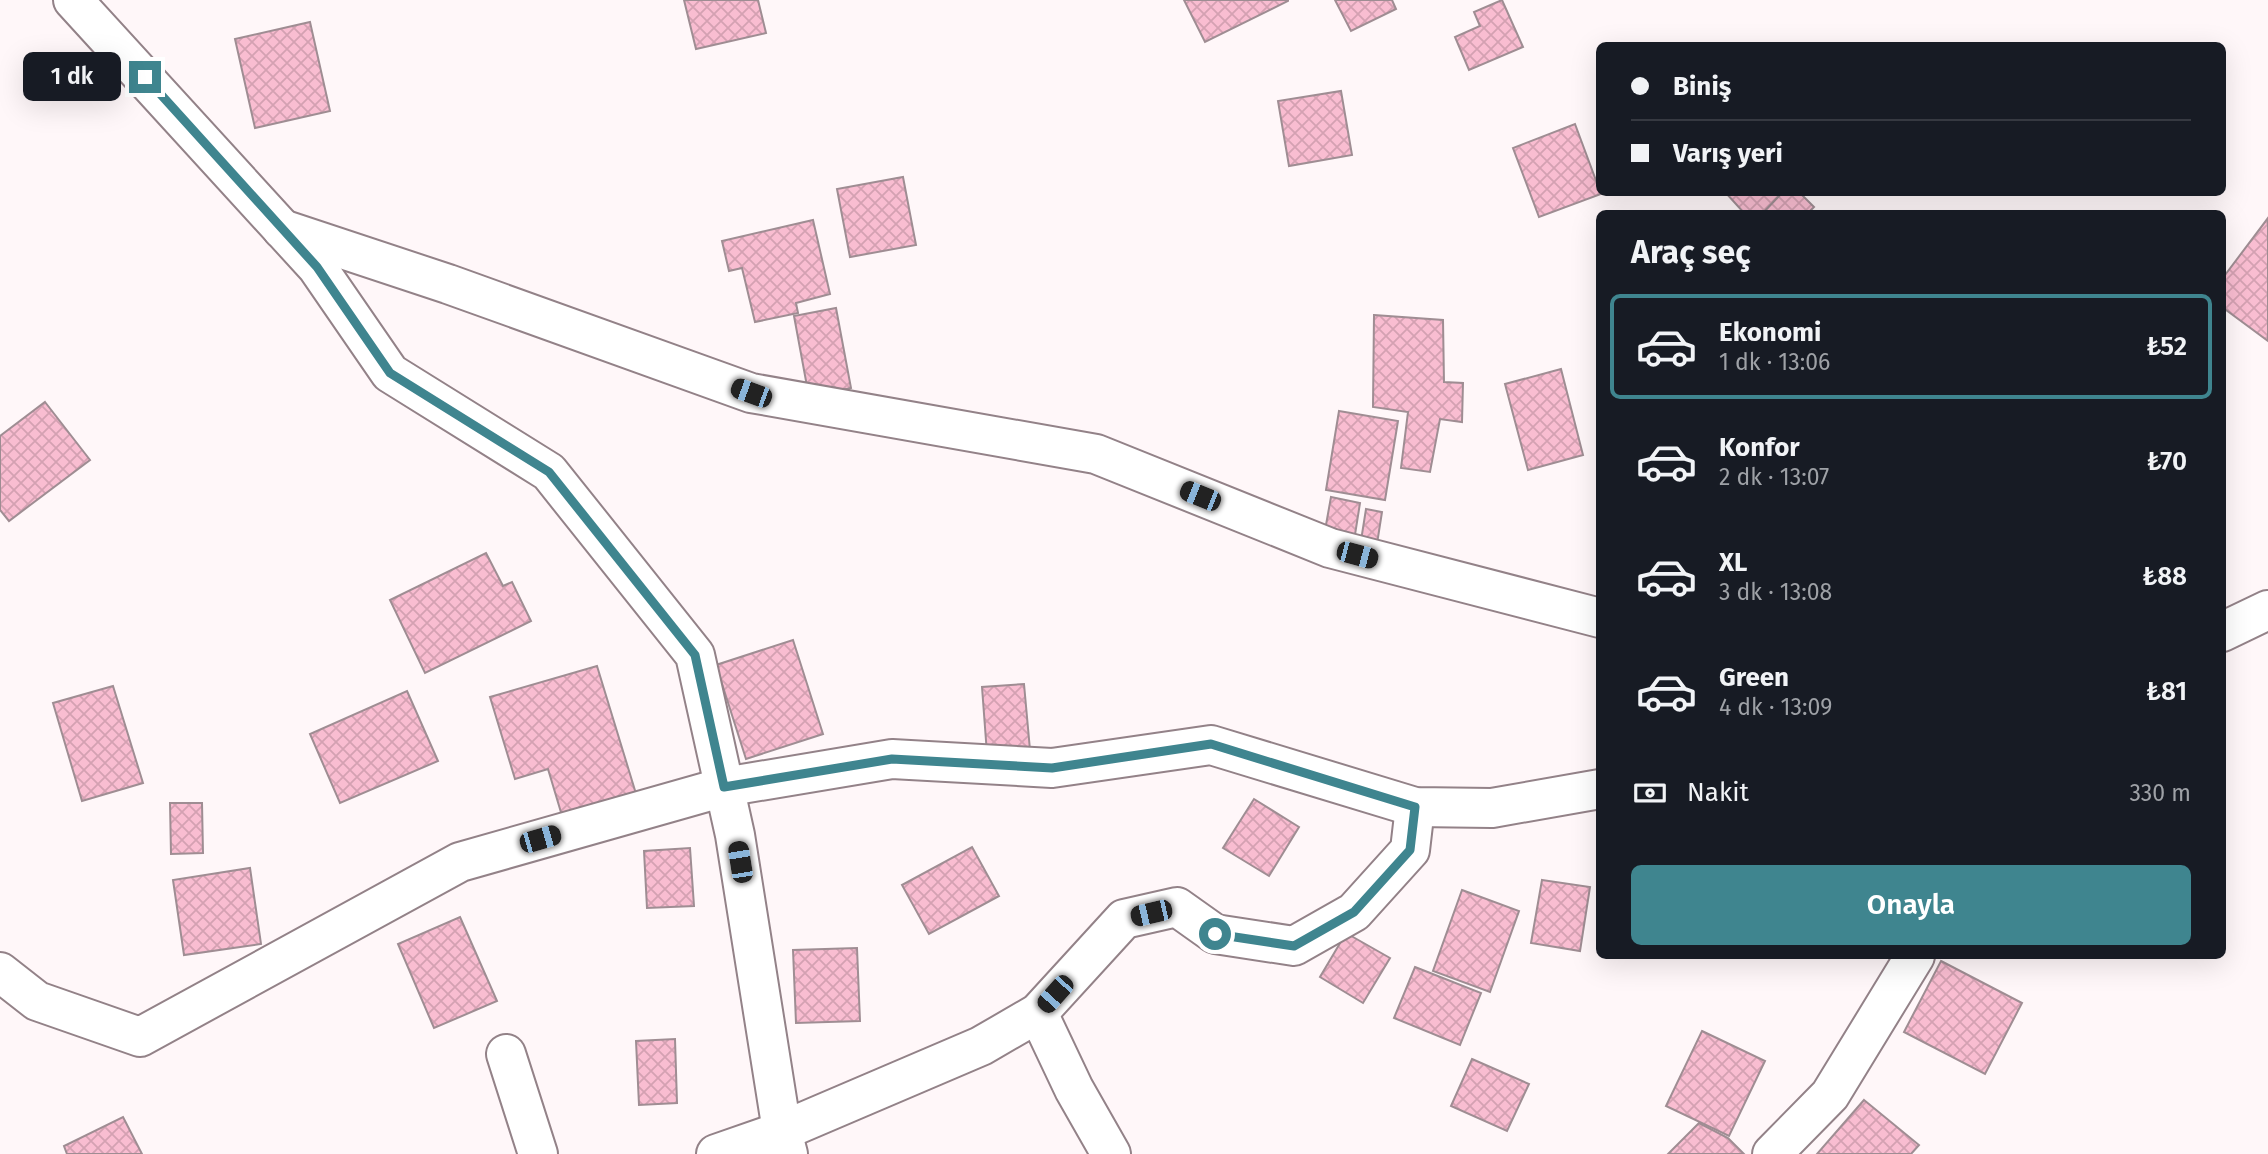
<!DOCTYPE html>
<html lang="tr">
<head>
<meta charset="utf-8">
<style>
	:root { --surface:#171b24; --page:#242831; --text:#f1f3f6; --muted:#9ea1a6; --line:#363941; --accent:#3f858f }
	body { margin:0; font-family:"Fira Sans",sans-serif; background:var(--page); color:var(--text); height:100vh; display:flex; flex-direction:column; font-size:26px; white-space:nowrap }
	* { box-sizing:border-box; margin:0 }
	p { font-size:23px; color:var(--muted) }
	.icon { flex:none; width:38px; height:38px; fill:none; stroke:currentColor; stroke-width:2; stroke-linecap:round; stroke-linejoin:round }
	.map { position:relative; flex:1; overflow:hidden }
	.panel { position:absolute; left:1596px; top:210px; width:630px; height:749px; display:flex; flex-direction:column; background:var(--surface); border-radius:10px; box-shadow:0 7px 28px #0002 }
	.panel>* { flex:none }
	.top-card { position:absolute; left:1596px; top:42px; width:630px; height:154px; border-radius:10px; box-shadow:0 7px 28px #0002; display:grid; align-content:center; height:154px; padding:0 35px; background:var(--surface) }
	.end { position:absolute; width:32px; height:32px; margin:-16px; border:9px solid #3f858f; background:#fff; box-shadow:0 0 0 4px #fff }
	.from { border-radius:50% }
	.bubble { position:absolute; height:49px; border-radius:10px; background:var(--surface); box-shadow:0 7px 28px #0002; font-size:23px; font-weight:600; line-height:49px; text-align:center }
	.car { position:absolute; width:21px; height:42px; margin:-21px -10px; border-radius:9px; box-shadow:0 0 5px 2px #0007; background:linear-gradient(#222 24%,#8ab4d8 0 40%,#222 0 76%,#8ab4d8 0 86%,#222 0) }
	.top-card b { display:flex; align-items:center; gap:24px; height:66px; font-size:26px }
	.top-card b+b { border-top:2px solid var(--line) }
	.top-card i { width:18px; height:18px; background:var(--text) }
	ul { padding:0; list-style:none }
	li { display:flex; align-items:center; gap:21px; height:105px; margin:0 14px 10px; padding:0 21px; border:4px solid transparent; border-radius:10px }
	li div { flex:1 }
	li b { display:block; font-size:26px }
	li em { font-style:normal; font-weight:600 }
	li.on { border-color:var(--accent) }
	li>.icon { width:63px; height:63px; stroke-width:1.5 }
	h2 { padding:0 35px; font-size:32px; line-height:84px }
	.pay { display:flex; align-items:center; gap:18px; height:77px; padding:0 35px; font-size:26px }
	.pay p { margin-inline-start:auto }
	.action { display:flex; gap:14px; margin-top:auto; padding:14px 35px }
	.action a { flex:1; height:80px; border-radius:10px; background:var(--accent); color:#fff; font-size:28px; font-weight:600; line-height:80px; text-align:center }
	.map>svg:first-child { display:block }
</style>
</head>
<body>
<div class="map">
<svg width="2268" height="1154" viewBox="0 0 2268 1154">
	<defs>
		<pattern id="building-cross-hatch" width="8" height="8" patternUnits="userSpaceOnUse" patternTransform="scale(1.75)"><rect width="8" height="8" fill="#f9bdd1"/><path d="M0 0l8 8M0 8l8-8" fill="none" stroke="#d4a1b2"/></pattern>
	</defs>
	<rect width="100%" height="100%" fill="#fff7f9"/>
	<g fill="url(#building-cross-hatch)" stroke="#9f8d93" stroke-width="2">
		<path d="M684,0H758L766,33L696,49Z"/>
		<path d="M1184,0H1288V1L1205,42Z"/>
		<path d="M1335,0H1392L1396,9L1351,31Z"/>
		<path d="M1502,0L1523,47L1469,70L1455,37L1480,26L1474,12Z"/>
		<path d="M310,22L330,111L255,128L235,39Z"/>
		<path d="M1341,91L1352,155L1289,166L1278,101Z"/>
		<path d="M1575,124L1601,194L1539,217L1513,148Z"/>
		<path d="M903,177L916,245L850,257L837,189Z"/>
		<path d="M1725,192H1783L1762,214H1745Z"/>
		<path d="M1783,192H1799L1814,207L1807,214H1762Z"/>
		<path d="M2268,218V341L2222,307V279Z"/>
		<path d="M813,220L830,294L796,303L798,313L755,322L742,268L729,271L722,241Z"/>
		<path d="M836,308L851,388L809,397L794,316Z"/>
		<path d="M1374,315L1443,320L1444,382L1463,383L1462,422L1440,419L1430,472L1401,468L1408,412L1373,407Z"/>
		<path d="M1561,369L1583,455L1528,470L1505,384Z"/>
		<path d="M45,402L90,460L9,521L0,510V436Z"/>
		<path d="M1339,411L1398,421L1385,500L1326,490Z"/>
		<path d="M1331,497L1360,503L1354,541L1324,536Z"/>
		<path d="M1366,509L1382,512L1376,550L1360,547Z"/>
		<path d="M486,553L503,586L512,582L531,621L425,673L390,600Z"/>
		<path d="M793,640L823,734L746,759L716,665Z"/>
		<path d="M597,666L637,797L563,819L548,769L515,779L490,697Z"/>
		<path d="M1024,684L1030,750L987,754L982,687Z"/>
		<path d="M113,686L143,783L82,801L53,703Z"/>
		<path d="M407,691L438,761L340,803L310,734Z"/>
		<path d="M1254,799L1299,827L1269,876L1223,848Z"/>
		<path d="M170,803H202L203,853L171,854Z"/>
		<path d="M972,847L999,896L929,934L902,885Z"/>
		<path d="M690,848L694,906L647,908L644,851Z"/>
		<path d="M250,868L261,944L184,955L173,880Z"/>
		<path d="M1542,880L1590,887L1580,951L1531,943Z"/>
		<path d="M1462,890L1519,911L1490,992L1433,971Z"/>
		<path d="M460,917L497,1001L434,1028L398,944Z"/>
		<path d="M1346,933L1390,958L1363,1003L1320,977Z"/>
		<path d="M857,948L860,1021L796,1023L793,950Z"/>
		<path d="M1941,961L2022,1003L1985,1074L1904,1032Z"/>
		<path d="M1415,967L1481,993L1460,1045L1394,1018Z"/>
		<path d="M1702,1031L1765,1061L1729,1136L1666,1106Z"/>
		<path d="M675,1039L677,1103L639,1105L636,1041Z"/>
		<path d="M1472,1059L1529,1084L1507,1131L1451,1106Z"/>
		<path d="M1864,1100L1919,1145L1911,1154H1817Z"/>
		<path d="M123,1117L142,1154H67L64,1146Z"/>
		<path d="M1699,1123L1728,1138L1744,1154H1668Z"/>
	</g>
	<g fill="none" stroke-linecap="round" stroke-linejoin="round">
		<defs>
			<g id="street">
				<path d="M282,229L448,284L751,393L1096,454L1330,548L1600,618"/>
				<path d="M2222,632L2268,610"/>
				<path d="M0,972L37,1001L140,1037L460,862L724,787L892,759L1052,768L1211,745L1415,807L1492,808L1600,789"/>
				<path d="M1038,1013L1074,1089L1111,1154"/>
				<path d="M506,1054L538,1154"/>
				<path d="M716,1154L782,1131L981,1046L1038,1013L1124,919L1177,907L1215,934L1294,946L1354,912L1410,850L1415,807"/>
			</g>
			<g id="secondary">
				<path d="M73,0L317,267L390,373L549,472L695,655L735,835L782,1131L788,1154"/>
				<path d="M1772,1154L1830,1095L1915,956"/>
			</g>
		</defs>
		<use href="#street" stroke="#938288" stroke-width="42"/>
		<use href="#secondary" stroke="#938288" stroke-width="42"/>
		<use href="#street" stroke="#fff" stroke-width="38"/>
		<use href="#secondary" stroke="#fff" stroke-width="38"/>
	</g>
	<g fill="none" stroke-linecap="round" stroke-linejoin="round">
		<path stroke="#3f858f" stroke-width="9" d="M145,77L317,267L390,373L549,472L695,655L724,787L892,759L1052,768L1211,744L1415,807L1410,850L1354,912L1294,946L1215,934"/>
	</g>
</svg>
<i class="end from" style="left:1215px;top:934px"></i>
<i class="end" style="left:145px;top:77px"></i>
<div class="bubble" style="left:23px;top:52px;width:98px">1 dk</div>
<i class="car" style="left:751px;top:393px;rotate:290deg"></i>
<i class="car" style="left:1200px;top:496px;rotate:292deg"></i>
<i class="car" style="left:1357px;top:555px;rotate:105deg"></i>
<i class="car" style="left:540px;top:839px;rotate:74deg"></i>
<i class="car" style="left:740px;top:862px;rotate:351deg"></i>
<i class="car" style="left:1151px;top:913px;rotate:257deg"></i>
<i class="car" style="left:1055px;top:994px;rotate:222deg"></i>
<div class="top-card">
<b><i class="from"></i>Biniş</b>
<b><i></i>Varış yeri</b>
</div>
<section class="panel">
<h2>Araç seç</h2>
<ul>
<li class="on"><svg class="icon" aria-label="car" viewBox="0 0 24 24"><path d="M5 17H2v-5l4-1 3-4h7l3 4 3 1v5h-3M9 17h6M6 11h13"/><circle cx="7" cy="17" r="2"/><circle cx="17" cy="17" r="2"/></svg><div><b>Ekonomi</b><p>1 dk · 13:06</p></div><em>₺52</em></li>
<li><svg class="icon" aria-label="car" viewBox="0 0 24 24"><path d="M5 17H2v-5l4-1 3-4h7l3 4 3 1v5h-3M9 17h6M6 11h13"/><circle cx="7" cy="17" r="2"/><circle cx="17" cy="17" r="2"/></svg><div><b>Konfor</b><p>2 dk · 13:07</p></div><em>₺70</em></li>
<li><svg class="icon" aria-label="car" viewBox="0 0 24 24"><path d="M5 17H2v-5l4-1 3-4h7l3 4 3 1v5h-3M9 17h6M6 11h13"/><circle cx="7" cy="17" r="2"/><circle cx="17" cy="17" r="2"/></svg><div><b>XL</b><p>3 dk · 13:08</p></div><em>₺88</em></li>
<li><svg class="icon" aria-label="car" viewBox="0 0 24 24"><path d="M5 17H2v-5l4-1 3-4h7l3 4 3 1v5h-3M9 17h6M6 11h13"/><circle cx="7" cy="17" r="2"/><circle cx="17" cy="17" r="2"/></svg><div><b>Green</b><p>4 dk · 13:09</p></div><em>₺81</em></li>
</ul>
<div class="pay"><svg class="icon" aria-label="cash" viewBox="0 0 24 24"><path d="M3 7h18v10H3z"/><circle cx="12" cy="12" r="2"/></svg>Nakit<p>330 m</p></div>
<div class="action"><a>Onayla</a></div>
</section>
</div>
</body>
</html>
